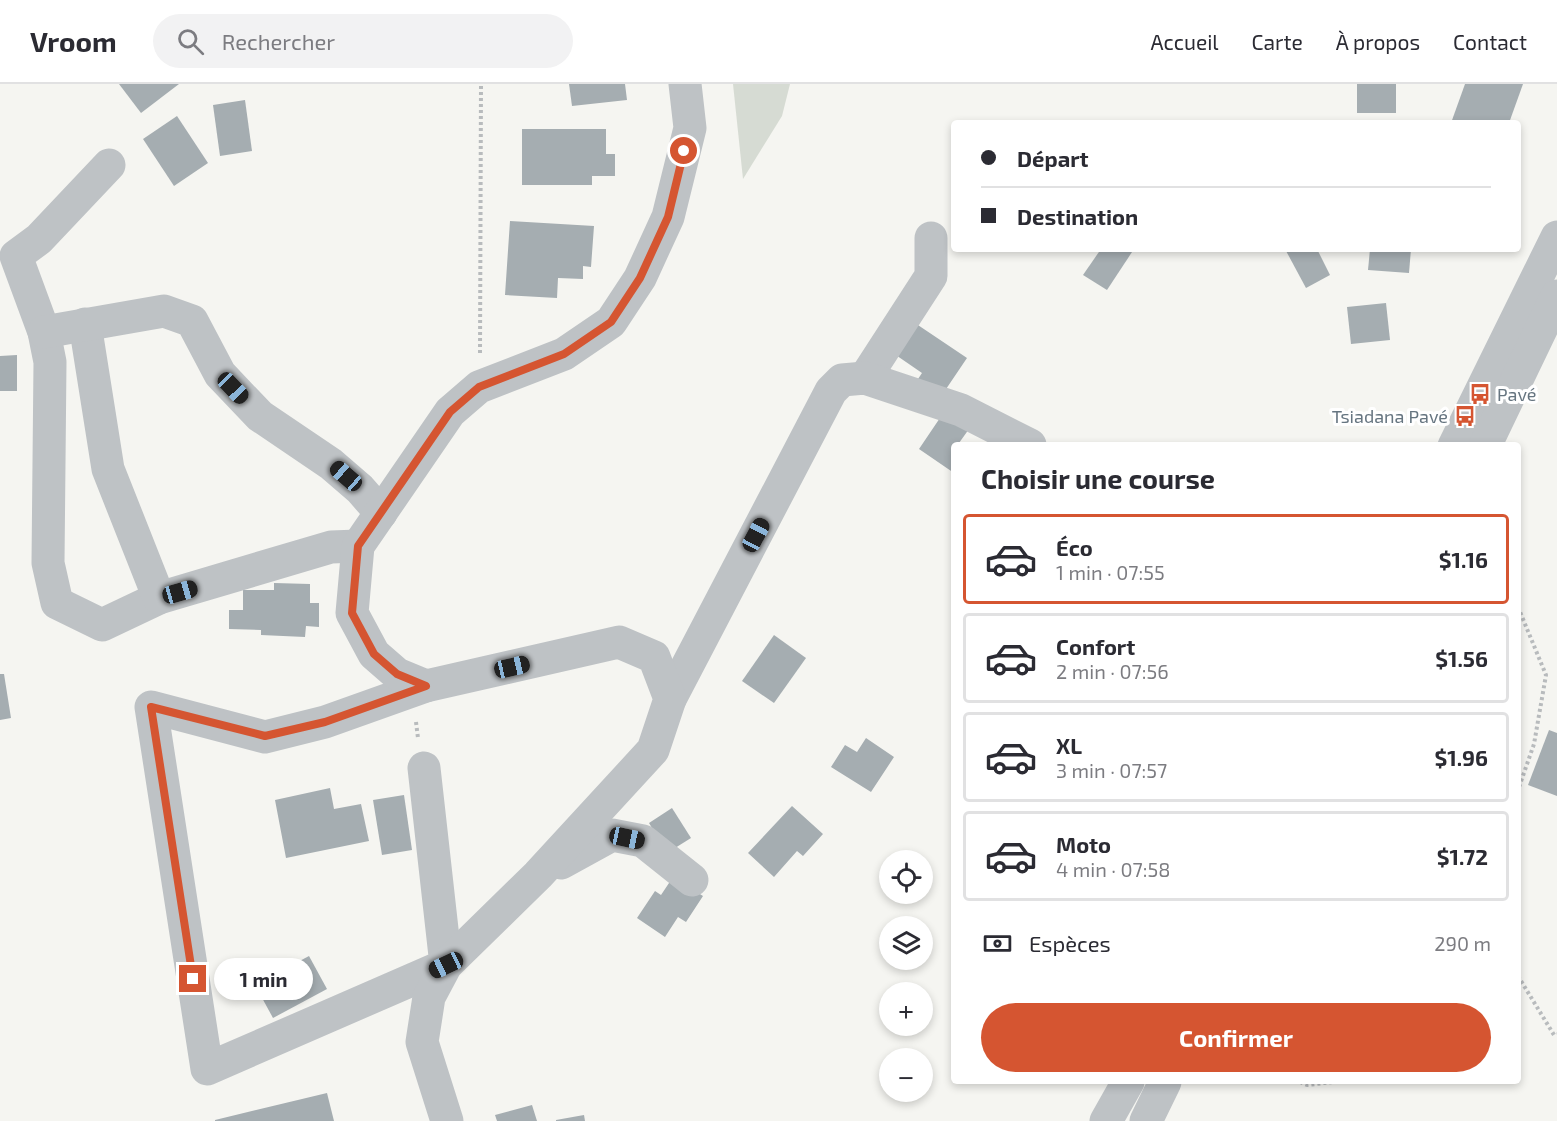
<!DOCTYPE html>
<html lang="fr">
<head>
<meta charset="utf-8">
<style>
	:root { --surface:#fff; --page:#f2f2f3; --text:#2b2b33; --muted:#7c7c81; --line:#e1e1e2; --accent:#d55531 }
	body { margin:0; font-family:"Exo 2",sans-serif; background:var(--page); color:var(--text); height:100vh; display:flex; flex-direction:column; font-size:22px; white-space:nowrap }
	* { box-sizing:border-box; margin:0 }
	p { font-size:20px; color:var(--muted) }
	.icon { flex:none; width:33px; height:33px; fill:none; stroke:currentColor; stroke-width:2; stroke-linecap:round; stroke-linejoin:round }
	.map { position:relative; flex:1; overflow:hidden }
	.details { position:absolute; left:951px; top:358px; width:570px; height:642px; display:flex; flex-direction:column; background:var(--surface); border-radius:6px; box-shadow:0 3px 9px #0003 }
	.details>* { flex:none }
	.top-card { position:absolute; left:951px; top:36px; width:570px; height:132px; border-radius:6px; box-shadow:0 3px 9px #0003; display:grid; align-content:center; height:132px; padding:0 30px; background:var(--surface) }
	.buttons { position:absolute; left:879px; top:766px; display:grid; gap:12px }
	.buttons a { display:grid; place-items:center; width:54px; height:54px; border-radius:50%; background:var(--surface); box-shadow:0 3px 9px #0003; font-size:30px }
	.end { position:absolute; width:27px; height:27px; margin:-14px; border:8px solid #d55531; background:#fff; box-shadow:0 0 0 3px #fff }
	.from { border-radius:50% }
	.bubble { position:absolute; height:42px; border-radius:21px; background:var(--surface); box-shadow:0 3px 9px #0003; font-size:20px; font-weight:700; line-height:42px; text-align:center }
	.car { position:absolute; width:18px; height:36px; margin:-18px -9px; border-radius:8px; box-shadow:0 0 4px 2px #0007; background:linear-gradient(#222 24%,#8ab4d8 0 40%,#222 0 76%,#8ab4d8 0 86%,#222 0) }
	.top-card b { display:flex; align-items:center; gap:21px; height:57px; font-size:22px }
	.top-card b+b { border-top:2px solid var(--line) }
	.top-card i { width:15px; height:15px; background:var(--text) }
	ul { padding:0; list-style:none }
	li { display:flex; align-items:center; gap:18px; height:90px; margin:0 12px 9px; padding:0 18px; border:3px solid var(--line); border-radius:6px }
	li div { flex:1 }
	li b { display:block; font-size:22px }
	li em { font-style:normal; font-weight:700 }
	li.active { border-color:var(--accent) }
	li>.icon { width:54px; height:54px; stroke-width:1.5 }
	h2 { padding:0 30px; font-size:27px; line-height:72px }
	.pay { display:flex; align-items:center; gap:15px; height:66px; padding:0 30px; font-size:22px }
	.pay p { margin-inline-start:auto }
	.action { display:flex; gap:12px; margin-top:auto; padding:12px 30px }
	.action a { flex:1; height:69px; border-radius:36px; background:var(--accent); color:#fff; font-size:24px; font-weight:700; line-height:69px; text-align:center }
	header { display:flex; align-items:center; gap:36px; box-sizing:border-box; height:84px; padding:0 30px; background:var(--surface); border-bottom:2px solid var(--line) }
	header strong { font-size:28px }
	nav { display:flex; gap:33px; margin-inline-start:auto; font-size:21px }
	.search { width:420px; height:54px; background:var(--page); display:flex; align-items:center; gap:15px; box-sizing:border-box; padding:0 21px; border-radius:33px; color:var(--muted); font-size:22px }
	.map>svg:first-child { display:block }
</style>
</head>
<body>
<header>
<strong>Vroom</strong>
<div class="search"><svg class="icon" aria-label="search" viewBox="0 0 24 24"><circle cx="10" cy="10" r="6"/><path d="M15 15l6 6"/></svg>Rechercher</div>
<nav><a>Accueil</a><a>Carte</a><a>À propos</a><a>Contact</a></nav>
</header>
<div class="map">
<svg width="1557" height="1037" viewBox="0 0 1557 1037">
	<rect width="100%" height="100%" fill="#f5f5f1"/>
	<path fill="#d6dbd3" d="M733,0H790L782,32L743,95Z"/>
	<g fill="#a5adb1">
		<path d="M119,0H179L141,29Z"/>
		<path d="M569,0H625L627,16L572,22Z"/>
		<rect x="1357" y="0" width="39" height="29"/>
		<path d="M1465,0H1523L1509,39H1451Z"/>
		<path d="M245,16L252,67L220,72L213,21Z"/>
		<path d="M177,32L208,79L174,102L143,55Z"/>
		<path d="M522,45H606V70H615V92H592V101H522Z"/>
		<path d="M510,137L594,142L591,183L583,182V195L558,194L557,214L505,211Z"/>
		<path d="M1101,165H1134L1107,206L1083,191Z"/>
		<path d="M1285,165H1317L1330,191L1306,204Z"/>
		<path d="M1370,165H1411L1409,189L1368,186Z"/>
		<path d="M1386,219L1390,256L1351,260L1347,223Z"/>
		<path d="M906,233L967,274L942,311L918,295L922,289L890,267Z"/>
		<path d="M17,271V307H0V272Z"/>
		<path d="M944,328L969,345L959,359L963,362H954V389L919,365Z"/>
		<path d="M274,499L310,500V519H319V543L306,542L305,553L261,551V546L229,545V526H243V506H274Z"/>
		<path d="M774,551L806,574L774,619L742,597Z"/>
		<path d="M0,590H4L11,634L0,636Z"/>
		<path d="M1549,646L1557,649V712L1528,701Z"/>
		<path d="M866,654L894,673L871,708L831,683L845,661L857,668Z"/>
		<path d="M330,704L334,725L361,720L369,757L286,774L275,716Z"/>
		<path d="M404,711L412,766L382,771L373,716Z"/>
		<path d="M792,722L823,750L803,772L797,767L774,793L748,769Z"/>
		<path d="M672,724L691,754L667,769L649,739Z"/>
		<path d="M673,793L703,812L686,838L678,833L665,853L637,834L655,807L661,811Z"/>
		<path d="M309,872L327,905L273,934L255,901Z"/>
		<path d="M327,1009L334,1037H215V1036Z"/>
		<path d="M532,1021L537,1037H497L495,1031Z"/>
		<path d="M584,1031L585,1037H556V1036Z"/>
	</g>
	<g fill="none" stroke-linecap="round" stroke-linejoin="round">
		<g stroke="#b8bbbd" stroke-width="4" stroke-dasharray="3 3" stroke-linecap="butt">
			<path d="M480,269L481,0"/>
			<path d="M1518,523L1546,591L1534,660L1518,706"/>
			<path d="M416,638L418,654"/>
			<path d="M1518,892L1554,951L1557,950"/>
			<path d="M1300,998L1307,1001L1333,998"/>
		</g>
		<g stroke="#bec2c5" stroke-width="33">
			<path d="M109,81L39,155L16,172L44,248L50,278L48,479L57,519L102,541L159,514L331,463L358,462"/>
			<path d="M85,240L108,385L159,514"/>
			<path d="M44,248L164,227L192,237L220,290L260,332L331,380L360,405L381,429"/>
			<path d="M865,294L931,192V154"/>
			<path d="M1454,362L1557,153"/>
			<path d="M1485,362L1557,212"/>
			<path d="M670,615L831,307L842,296L865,294L961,326L1030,361"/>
			<path d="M424,684L446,881L207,985L151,623L265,653L325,638L426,602"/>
			<path d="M561,779L612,751L643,757L692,796"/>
			<path d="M447,1037L422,958L429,913L446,881L538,791L653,666L670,615L654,573L619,558L426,602L397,590L374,570L352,529L358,462L450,328L479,303L564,270L611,238L640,194L668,133L690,44L685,0"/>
			<path d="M1106,1037L1128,998"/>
			<path d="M1146,1037L1165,998"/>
		</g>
	</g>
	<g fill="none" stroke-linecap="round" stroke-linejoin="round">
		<path stroke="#d55531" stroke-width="8" d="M193,895L151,623L265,652L325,638L426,602L397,590L374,570L352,529L358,462L450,328L479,303L564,270L611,238L640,194L668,133L684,67"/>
	</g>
	<defs>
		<symbol id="bus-bare" viewBox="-9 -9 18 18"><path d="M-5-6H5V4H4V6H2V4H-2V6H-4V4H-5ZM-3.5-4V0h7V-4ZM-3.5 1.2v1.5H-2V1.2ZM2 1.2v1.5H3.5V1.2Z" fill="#d55531" stroke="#fff" stroke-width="2.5" paint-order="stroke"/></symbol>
	</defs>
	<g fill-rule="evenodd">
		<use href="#bus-bare" x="1465" y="295" width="30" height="30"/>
		<use href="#bus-bare" x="1450" y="317" width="30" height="30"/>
	</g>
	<g text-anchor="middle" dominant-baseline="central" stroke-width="6" stroke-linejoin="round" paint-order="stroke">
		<g font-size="18" fill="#667580" stroke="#fff" text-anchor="start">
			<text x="1497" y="310">Pavé</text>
			<text x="1448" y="332" text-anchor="end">Tsiadana Pavé</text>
		</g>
	</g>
</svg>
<div class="buttons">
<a><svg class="icon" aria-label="locate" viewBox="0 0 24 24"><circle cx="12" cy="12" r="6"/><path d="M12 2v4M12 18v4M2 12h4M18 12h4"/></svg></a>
<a><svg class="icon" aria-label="layers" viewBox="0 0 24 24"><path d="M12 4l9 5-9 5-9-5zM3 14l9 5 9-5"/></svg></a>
<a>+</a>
<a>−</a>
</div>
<i class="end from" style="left:684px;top:67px"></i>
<i class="end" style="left:193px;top:895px"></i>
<div class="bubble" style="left:214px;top:874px;width:99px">1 min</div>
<i class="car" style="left:233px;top:304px;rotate:136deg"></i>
<i class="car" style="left:346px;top:392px;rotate:311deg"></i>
<i class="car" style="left:756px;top:451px;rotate:28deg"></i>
<i class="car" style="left:180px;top:508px;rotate:74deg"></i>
<i class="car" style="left:512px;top:583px;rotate:77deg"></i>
<i class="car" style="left:627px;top:754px;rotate:102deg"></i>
<i class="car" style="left:446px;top:881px;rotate:245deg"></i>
<div class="top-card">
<b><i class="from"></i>Départ</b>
<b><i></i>Destination</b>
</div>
<section class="details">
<h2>Choisir une course</h2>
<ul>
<li class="active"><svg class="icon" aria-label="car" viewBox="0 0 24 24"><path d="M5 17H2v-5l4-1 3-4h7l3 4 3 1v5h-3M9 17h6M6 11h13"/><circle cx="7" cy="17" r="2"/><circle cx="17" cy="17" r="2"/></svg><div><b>Éco</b><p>1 min · 07:55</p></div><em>$1.16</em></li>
<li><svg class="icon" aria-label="car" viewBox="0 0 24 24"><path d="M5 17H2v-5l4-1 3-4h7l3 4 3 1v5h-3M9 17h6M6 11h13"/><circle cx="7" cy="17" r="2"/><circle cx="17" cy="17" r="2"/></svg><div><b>Confort</b><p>2 min · 07:56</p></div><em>$1.56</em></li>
<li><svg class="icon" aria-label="car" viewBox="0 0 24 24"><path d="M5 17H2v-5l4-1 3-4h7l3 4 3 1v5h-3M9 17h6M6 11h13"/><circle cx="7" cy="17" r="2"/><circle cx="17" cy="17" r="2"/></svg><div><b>XL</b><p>3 min · 07:57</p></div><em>$1.96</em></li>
<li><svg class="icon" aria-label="car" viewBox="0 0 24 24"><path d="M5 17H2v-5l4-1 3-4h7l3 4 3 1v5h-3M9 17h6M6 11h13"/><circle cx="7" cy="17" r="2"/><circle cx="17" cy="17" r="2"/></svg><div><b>Moto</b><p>4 min · 07:58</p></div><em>$1.72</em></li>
</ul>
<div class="pay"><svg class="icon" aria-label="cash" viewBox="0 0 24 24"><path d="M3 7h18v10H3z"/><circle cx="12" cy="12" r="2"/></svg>Espèces<p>290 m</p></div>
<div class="action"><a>Confirmer</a></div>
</section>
</div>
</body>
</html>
